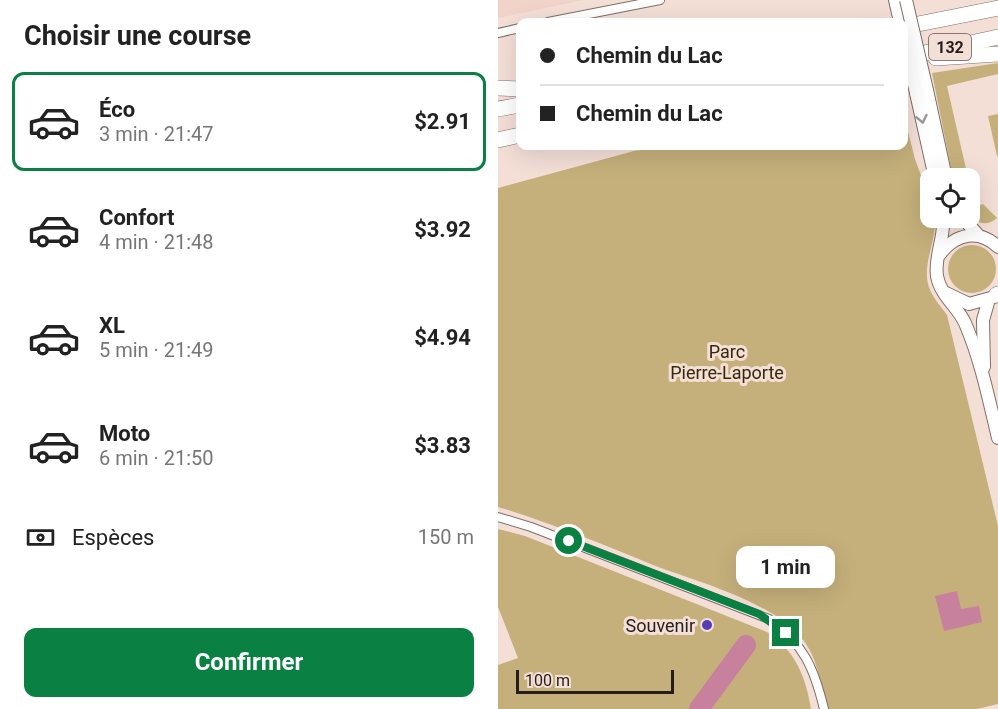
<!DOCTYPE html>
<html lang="fr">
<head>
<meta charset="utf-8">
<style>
	:root { --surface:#fff; --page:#f6f6f6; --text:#222; --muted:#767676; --line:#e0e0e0; --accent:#0b8043 }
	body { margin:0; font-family:Roboto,sans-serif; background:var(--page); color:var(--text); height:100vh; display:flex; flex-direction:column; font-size:22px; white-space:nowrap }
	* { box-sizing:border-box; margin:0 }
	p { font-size:20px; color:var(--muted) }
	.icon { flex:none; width:33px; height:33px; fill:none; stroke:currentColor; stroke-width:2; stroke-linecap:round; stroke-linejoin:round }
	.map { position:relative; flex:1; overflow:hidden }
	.sheet { display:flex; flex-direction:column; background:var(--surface); width:498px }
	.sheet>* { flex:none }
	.guide { position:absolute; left:18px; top:18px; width:392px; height:132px; border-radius:12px; box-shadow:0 6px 24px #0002; display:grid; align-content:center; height:132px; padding:0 24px; background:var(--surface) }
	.buttons { position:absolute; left:422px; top:168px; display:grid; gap:12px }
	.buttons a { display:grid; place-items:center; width:60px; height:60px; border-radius:12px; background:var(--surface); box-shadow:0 6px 24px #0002; font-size:30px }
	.scale { position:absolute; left:18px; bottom:15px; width:158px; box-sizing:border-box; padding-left:6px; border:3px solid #251d1b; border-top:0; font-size:16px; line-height:21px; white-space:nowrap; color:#251d1b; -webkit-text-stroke:4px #f4dfd7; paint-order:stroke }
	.end { position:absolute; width:27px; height:27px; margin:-14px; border:8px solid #0b8043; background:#fff; box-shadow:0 0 0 3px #fff }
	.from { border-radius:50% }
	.bubble { position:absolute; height:42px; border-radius:12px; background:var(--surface); box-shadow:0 6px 24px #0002; font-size:20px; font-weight:700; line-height:42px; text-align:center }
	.guide b { display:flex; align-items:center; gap:21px; height:57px; font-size:22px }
	.guide b+b { border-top:2px solid var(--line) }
	.guide i { width:15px; height:15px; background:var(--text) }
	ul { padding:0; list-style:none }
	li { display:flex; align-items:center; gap:18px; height:99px; margin:0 12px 9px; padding:0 12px; border:3px solid transparent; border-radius:12px }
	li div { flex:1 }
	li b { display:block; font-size:22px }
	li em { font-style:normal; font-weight:700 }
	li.current { border-color:var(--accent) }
	li>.icon { width:54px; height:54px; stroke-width:1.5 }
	h2 { padding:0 24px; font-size:27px; line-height:72px }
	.pay { display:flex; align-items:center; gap:15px; height:66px; padding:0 24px; font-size:22px }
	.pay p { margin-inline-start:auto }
	.primary-button { display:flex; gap:12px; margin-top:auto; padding:12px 24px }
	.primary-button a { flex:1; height:69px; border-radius:12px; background:var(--accent); color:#fff; font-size:24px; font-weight:700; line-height:69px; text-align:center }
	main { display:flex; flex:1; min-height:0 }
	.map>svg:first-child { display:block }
</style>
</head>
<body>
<main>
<section class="sheet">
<h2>Choisir une course</h2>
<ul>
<li class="current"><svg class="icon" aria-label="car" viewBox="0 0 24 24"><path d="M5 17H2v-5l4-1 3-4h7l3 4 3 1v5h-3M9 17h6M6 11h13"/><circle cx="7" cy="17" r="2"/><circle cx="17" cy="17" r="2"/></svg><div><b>Éco</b><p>3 min · 21:47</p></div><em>$2.91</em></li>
<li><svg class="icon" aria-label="car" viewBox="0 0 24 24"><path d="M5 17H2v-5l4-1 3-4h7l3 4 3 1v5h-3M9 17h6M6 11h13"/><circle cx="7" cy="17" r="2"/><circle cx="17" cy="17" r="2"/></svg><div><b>Confort</b><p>4 min · 21:48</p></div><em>$3.92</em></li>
<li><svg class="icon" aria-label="car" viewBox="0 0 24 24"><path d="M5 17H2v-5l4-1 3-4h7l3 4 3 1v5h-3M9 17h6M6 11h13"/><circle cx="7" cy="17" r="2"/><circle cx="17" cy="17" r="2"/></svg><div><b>XL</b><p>5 min · 21:49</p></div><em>$4.94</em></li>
<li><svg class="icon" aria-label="car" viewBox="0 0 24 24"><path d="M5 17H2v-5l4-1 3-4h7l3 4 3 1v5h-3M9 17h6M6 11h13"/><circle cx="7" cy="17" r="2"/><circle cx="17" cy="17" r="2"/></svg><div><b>Moto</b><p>6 min · 21:50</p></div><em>$3.83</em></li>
</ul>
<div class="pay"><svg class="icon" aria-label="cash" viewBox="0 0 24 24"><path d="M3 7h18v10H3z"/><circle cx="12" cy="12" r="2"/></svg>Espèces<p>150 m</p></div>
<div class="primary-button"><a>Confirmer</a></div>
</section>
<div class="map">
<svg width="500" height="709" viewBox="0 0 500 709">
	<rect width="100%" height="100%" fill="#f4dfd7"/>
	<path fill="#f1d3c9" d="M0,0H86L0,18Z"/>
	<g fill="#c5b07b">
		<path d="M500,63V74L449,86L469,173H473L469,178H455L434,73Z"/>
		<path d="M405,112L417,159L432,200V218H437C439,242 421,269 433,292C437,300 444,308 449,315L500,526V704L479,709H328C323,687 320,658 305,640C276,602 200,582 155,565C104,544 53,523 0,507V188L136,151L172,146H405Z"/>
		<path d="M500,114V156H499L490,116Z"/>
		<path d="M485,204L499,218C490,226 481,224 471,217V209Z"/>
		<circle cx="474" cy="269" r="24"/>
		<path d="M0,529L27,536L269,632C297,650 308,677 313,709H0V665L20,658L0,607Z"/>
	</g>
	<path fill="#c7819d" d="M459,591L463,609L481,606L484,622L446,631L437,596Z"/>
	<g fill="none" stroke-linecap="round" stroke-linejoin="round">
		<path stroke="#c7819d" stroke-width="20" d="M201,709L248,645"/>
		<defs>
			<g id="street">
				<path d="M50,22L162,0"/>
				<path d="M0,33L22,28"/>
				<path d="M0,517L33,527L271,619C306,644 316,668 326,709"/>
			</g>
			<g id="secondary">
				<path d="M397,0L402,22"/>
				<path d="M429,90L448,178"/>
				<path d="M418,93L437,178"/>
				<path d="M445,218C447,237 436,257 439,276C442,295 460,307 467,323C483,360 491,400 500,438"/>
				<path d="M465,218L480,235"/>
				<path d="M442,254C458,233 481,229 500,247"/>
				<path d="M448,293L471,304L496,297"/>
				<path d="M486,367L485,320L491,299"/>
			</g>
			<g id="highway">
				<path d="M405,27L500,8"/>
				<path d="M408,57L500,37"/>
				<path d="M438,58L500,54"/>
				<path d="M0,88L22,89"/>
				<path d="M0,109L22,105"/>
				<path d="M0,140L22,135"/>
				<path d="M498,295L500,294"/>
			</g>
		</defs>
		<use href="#street" stroke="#816e67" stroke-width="10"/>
		<use href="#secondary" stroke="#816e67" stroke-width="14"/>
		<use href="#highway" stroke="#816e67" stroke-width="16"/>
		<use href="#street" stroke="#fff" stroke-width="8"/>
		<use href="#secondary" stroke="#fff" stroke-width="12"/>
		<use href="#highway" stroke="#fff" stroke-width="15"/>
		<defs>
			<g id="secondary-bridge">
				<path d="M408,0L429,90"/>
				<path d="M405,36L418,93"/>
			</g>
		</defs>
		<use href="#secondary-bridge" stroke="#816e67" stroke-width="14" stroke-linecap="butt"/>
		<use href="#secondary-bridge" stroke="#fff" stroke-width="12"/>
	</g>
	<defs><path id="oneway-chevron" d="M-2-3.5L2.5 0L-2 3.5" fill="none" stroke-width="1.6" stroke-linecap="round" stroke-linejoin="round" transform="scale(1.5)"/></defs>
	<use stroke="#9d9998" href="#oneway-chevron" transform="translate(424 119) rotate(78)"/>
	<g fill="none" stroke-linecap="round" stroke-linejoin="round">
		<path stroke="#0b8043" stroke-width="8" d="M71,541L261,614L288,633"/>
	</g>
	<circle fill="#523eb6" stroke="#f4dfd7" stroke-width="2" cx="209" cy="625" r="6"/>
	<g text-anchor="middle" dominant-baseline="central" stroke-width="6" stroke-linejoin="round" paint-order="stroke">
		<rect fill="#f4dfd7" stroke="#635753" stroke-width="1.5" x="431" y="34" width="42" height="26" rx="4.5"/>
		<g font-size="16" font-weight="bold" fill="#251d1b">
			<text x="452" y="47">132</text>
		</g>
		<g font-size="18" fill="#352909" stroke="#f4dfd7">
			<text x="229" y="351">Parc<tspan x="229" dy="21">Pierre-Laporte</tspan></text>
		</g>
		<g font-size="18" fill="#251d1b" stroke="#f4dfd7" text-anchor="end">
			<text x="197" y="625">Souvenir</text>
		</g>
	</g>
</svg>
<div class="buttons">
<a><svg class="icon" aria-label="locate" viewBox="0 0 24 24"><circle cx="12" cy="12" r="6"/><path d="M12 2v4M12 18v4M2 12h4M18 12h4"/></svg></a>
</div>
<div class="scale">100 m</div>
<i class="end from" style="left:71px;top:541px"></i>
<i class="end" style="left:288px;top:633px"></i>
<div class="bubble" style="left:238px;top:546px;width:99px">1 min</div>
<div class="guide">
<b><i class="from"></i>Chemin du Lac</b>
<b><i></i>Chemin du Lac</b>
</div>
</div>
</main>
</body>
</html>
